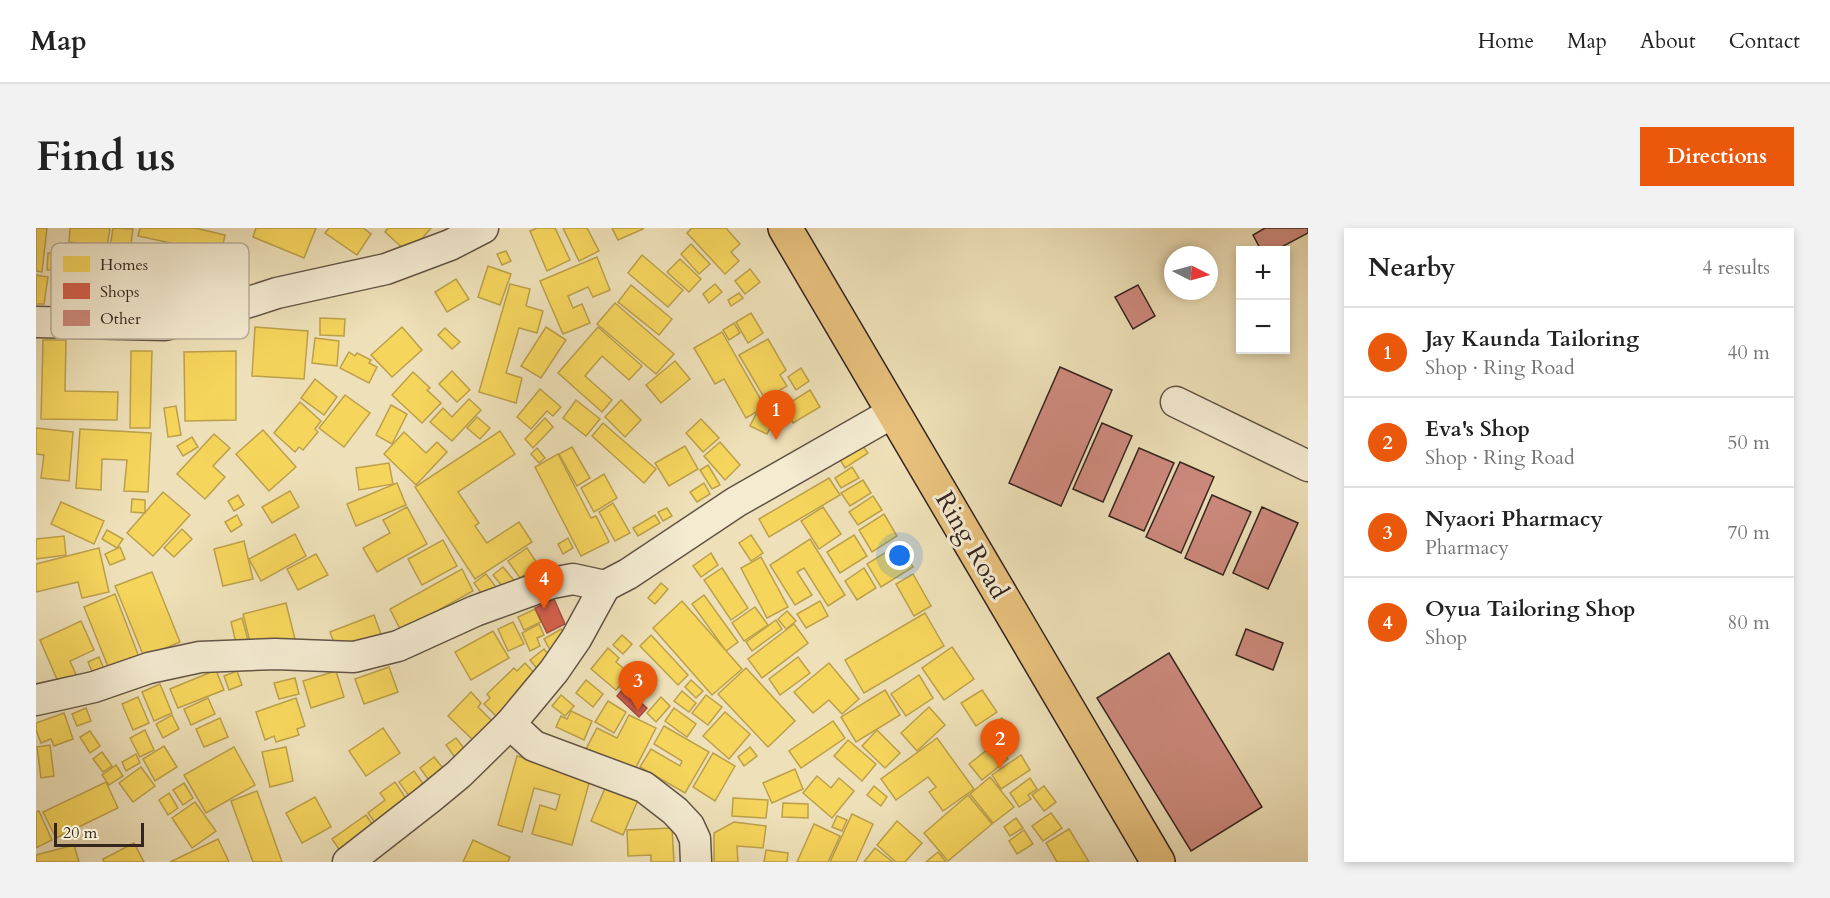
<!DOCTYPE html>
<meta charset="utf-8">
<style>
:root{--surface:#fff;--page:#f2f2f2;--text:#222;--muted:#767676;--line:#e0e0e0;--accent:#ea580c}
body{margin:0;font-family:Cardo,serif;background:var(--page);color:var(--text)}
.controls{position:absolute;right:18px;top:18px;display:grid;overflow:hidden;border-radius:0px;box-shadow:0 3px 9px #0003}
.controls button{width:54px;height:54px;display:grid;place-items:center;padding:0;border:0;border-bottom:2px solid var(--line);background:var(--surface);color:var(--text);font:30px sans-serif}
.compass{position:absolute;left:1128px;top:18px;width:54px;height:54px;border-radius:50%;background:var(--surface);box-shadow:0 3px 9px #0003;rotate:96deg}
.scale{position:absolute;left:18px;bottom:15px;width:90px;box-sizing:border-box;padding-left:6px;border:3px solid #34251f;border-top:0;font-size:16px;line-height:21px;white-space:nowrap;color:#34251f;-webkit-text-stroke:4px #f4ebd1;paint-order:stroke}
.you{position:absolute;left:864px;top:328px;width:21px;height:21px;margin:-15px;border:4px solid #fff;border-radius:50%;background:#1a73e8;box-shadow:0 0 0 9px #1a73e833}
.badge{display:grid;place-items:center;width:39px;height:39px;border-radius:50%;background:var(--accent);color:#fff;font-size:20px;font-weight:700}
.pin{position:absolute;translate:-50% -50px;filter:drop-shadow(0 2px 3px #0008)}
.pin::after{content:'';position:absolute;top:32px;width:21px;height:18px;background:inherit;clip-path:polygon(0 0,100% 0,50% 100%)}
.list{margin:0;padding:0;list-style:none}
h2{display:flex;justify-content:space-between;align-items:center;height:78px;margin:0;padding:0 24px;font-size:26px}
h2 small{font-size:20px;font-weight:400;color:var(--muted)}
.list li{display:grid;grid-template-columns:39px 1fr auto;gap:18px;align-items:center;box-sizing:border-box;height:90px;padding:0 24px;border-top:2px solid var(--line)}
.list b{display:block;font-size:22px;white-space:nowrap}
.list p{margin:0;font-size:20px;white-space:nowrap;color:var(--muted)}
.list em{font-size:20px;font-style:normal;color:var(--muted)}
.map{position:relative;flex:none;width:1272px;height:634px;overflow:hidden;border-radius:0px}
header{display:flex;align-items:center;gap:36px;box-sizing:border-box;height:84px;padding:0 30px;background:var(--surface);border-bottom:2px solid var(--line)}
header strong{font-size:28px}
nav{display:flex;gap:33px;margin-inline-start:auto;font-size:21px}
.intro{display:flex;align-items:center;justify-content:space-between;box-sizing:border-box;height:144px;padding:0 36px}
h1{margin:0;font-size:42px}
.button{padding:15px 27px;border-radius:0px;background:var(--accent);color:#fff;font-size:21px;font-weight:700}
main{display:flex;gap:36px;padding:0 36px}
aside{flex:1;background:var(--surface);border-radius:0px;box-shadow:0 3px 9px #0003}
.map>svg:first-child{display:block}
</style>
<header>
<strong>Map</strong>
<nav><a>Home</a><a>Map</a><a>About</a><a>Contact</a></nav>
</header>
<div class="intro"><h1>Find us</h1><a class="button">Directions</a></div>
<main>
<div class="map">
<svg width="1272" height="634" viewBox="0 0 1272 634">
<rect width="100%" height="100%" fill="#eee0b8"/>
<filter id="stains"><feTurbulence type="fractalNoise" baseFrequency=".00333" numOctaves="4"/><feColorMatrix values="0 0 0 0 .2 0 0 0 0 .09 0 0 0 0 .02 0 0 0 .5 -.17"/></filter>
<radialGradient id="worn" r=".72"><stop offset=".6" stop-color="#630" stop-opacity="0"/><stop offset="1" stop-color="#630" stop-opacity=".3"/></radialGradient>
<g fill="#f6d55c" stroke="#bca04a" stroke-width="1.5">
<polygon points="0,0 11,0 6,44 0,43"/>
<polygon points="34,0 74,0 71,18 33,14"/>
<polygon points="77,0 97,1 93,30 73,27"/>
<polygon points="104,0 159,0 189,7 178,60 95,41 98,25 153,38 158,20 102,8"/>
<polygon points="220,0 280,0 268,30 217,9"/>
<polygon points="293,0 327,0 335,6 321,27 289,5"/>
<polygon points="352,0 395,0 373,26 349,4"/>
<polygon points="501,0 519,0 534,32 511,43 494,3"/>
<polygon points="527,0 551,0 563,23 543,33"/>
<polygon points="576,0 607,0 607,1 582,12"/>
<polygon points="656,0 690,0 704,16 695,24 703,33 689,46 651,5"/>
<polygon points="655,16 674,36 663,46 645,26"/>
<polygon points="470,23 475,33 466,37 461,26"/>
<polygon points="12,25 22,26 22,42 11,42"/>
<polygon points="606,27 647,62 632,79 592,45"/>
<polygon points="561,29 574,62 557,69 552,59 532,68 537,80 546,76 554,95 527,106 504,53"/>
<polygon points="644,31 665,51 653,64 631,44"/>
<polygon points="452,38 475,46 464,77 442,69"/>
<polygon points="714,41 724,54 709,66 699,53"/>
<polygon points="0,47 12,49 8,76 0,76"/>
<polygon points="420,51 433,71 411,84 399,64"/>
<polygon points="474,56 494,61 490,78 507,83 501,105 483,100 470,145 486,150 480,175 443,164"/>
<polygon points="679,56 686,64 673,75 667,66"/>
<polygon points="595,57 636,91 623,107 582,74"/>
<polygon points="703,65 707,70 695,78 692,72"/>
<polygon points="579,75 638,126 620,146 561,96"/>
<polygon points="715,85 727,105 712,115 700,94"/>
<polygon points="284,90 309,91 308,108 284,107"/>
<polygon points="698,95 704,105 693,112 687,102"/>
<polygon points="219,99 272,103 268,151 216,148"/>
<polygon points="366,99 386,122 356,149 335,127"/>
<polygon points="510,99 530,112 505,150 485,138"/>
<polygon points="562,99 606,138 593,152 566,128 549,148 576,172 566,184 522,145"/>
<polygon points="409,100 424,114 416,121 402,107"/>
<polygon points="686,104 729,179 710,190 688,151 679,156 658,120"/>
<polygon points="279,110 303,113 301,138 276,135"/>
<polygon points="732,111 750,142 744,147 751,158 729,171 703,127"/>
<polygon points="7,112 30,112 29,163 82,164 81,192 5,191"/>
<polygon points="95,123 116,123 114,200 94,200"/>
<polygon points="200,123 200,192 149,193 148,124"/>
<polygon points="313,124 319,128 321,125 335,132 333,135 341,139 333,155 304,140"/>
<polygon points="639,133 654,151 625,175 610,157"/>
<polygon points="765,140 773,153 760,162 752,149"/>
<polygon points="416,143 434,162 421,174 403,156"/>
<polygon points="377,144 394,160 391,162 405,175 386,195 356,167"/>
<polygon points="279,151 301,169 288,187 265,170"/>
<polygon points="504,161 525,179 517,188 511,183 495,201 481,189"/>
<polygon points="774,162 784,179 757,195 747,179"/>
<polygon points="309,167 334,185 308,219 283,200"/>
<polygon points="433,171 445,182 416,213 394,194 407,180 416,189"/>
<polygon points="540,172 564,191 550,208 527,190"/>
<polygon points="585,172 605,192 589,209 569,189"/>
<polygon points="264,174 285,193 279,201 282,204 267,222 263,219 259,224 238,205"/>
<polygon points="355,177 371,186 356,216 340,207"/>
<polygon points="140,178 145,207 132,209 128,180"/>
<polygon points="720,186 737,195 731,206 714,198"/>
<polygon points="441,189 454,200 444,211 431,200"/>
<polygon points="509,190 517,199 497,220 489,211"/>
<polygon points="665,191 683,210 667,224 650,205"/>
<polygon points="567,195 620,241 608,255 556,208"/>
<polygon points="0,200 37,204 33,253 5,250 8,227 0,226"/>
<polygon points="44,201 115,205 112,264 88,263 91,232 66,231 65,262 40,260"/>
<polygon points="227,202 260,239 233,263 200,226"/>
<polygon points="464,203 479,226 422,264 443,295 439,298 451,315 483,294 496,314 439,351 379,259"/>
<polygon points="368,204 390,225 401,214 411,224 380,257 348,226"/>
<polygon points="178,206 194,220 177,238 189,249 169,271 141,246"/>
<polygon points="156,209 162,219 147,228 141,218"/>
<polygon points="684,214 704,237 689,252 668,228"/>
<polygon points="824,214 832,225 809,240 802,228"/>
<polygon points="649,218 662,241 633,258 619,235"/>
<polygon points="536,219 554,250 541,258 523,226"/>
<polygon points="501,220 509,230 503,235 495,226"/>
<polygon points="522,226 555,290 560,288 573,314 545,328 499,239"/>
<polygon points="353,235 357,256 323,262 320,240"/>
<polygon points="672,237 684,257 676,261 664,242"/>
<polygon points="816,239 823,250 805,260 799,250"/>
<polygon points="568,246 581,270 558,284 545,260"/>
<polygon points="793,250 804,267 733,309 723,291"/>
<polygon points="827,252 835,265 814,278 805,265"/>
<polygon points="361,255 370,277 320,298 311,276"/>
<polygon points="668,255 674,266 661,274 654,264"/>
<polygon points="254,263 263,279 236,295 226,279"/>
<polygon points="127,264 154,287 117,328 91,305"/>
<polygon points="202,267 208,277 198,283 192,273"/>
<polygon points="837,268 846,282 822,297 813,284"/>
<polygon points="96,271 109,272 109,285 95,284"/>
<polygon points="25,274 68,293 58,316 15,296"/>
<polygon points="577,275 594,305 579,313 563,284"/>
<polygon points="371,279 391,316 341,344 327,320 354,305 347,292"/>
<polygon points="787,279 805,306 783,321 765,293"/>
<polygon points="631,280 636,288 627,293 622,284"/>
<polygon points="848,286 861,308 836,324 823,302"/>
<polygon points="201,287 206,297 195,304 189,294"/>
<polygon points="619,287 624,295 602,308 597,300"/>
<polygon points="146,301 156,311 138,329 128,320"/>
<polygon points="71,302 87,311 81,320 66,311"/>
<polygon points="259,306 270,328 225,353 213,331"/>
<polygon points="715,307 727,325 715,333 703,315"/>
<polygon points="818,307 831,328 804,345 791,324"/>
<polygon points="28,308 30,327 0,331 0,311"/>
<polygon points="532,310 537,320 527,326 522,316"/>
<polygon points="774,311 809,367 792,378 768,340 761,344 776,367 759,377 734,337"/>
<polygon points="407,312 421,338 386,357 372,331"/>
<polygon points="208,313 217,351 187,358 178,321"/>
<polygon points="863,316 877,339 845,359 831,336"/>
<polygon points="84,319 89,331 74,337 69,326"/>
<polygon points="63,320 73,364 46,370 42,354 0,364 0,336"/>
<polygon points="491,320 503,338 484,350 472,333"/>
<polygon points="675,325 682,337 665,349 657,338"/>
<polygon points="280,326 292,347 262,362 251,341"/>
<polygon points="725,329 752,379 731,390 705,340"/>
<polygon points="467,339 481,356 471,364 457,347"/>
<polygon points="686,340 712,380 695,392 668,352"/>
<polygon points="828,340 840,360 821,372 809,353"/>
<polygon points="426,341 437,363 365,403 354,381"/>
<polygon points="116,344 144,414 108,429 79,358"/>
<polygon points="450,346 463,363 450,372 438,355"/>
<polygon points="877,346 895,378 878,388 860,356"/>
<polygon points="625,355 632,361 619,376 612,370"/>
<polygon points="79,366 103,429 73,441 48,379"/>
<polygon points="668,367 702,414 690,423 656,376"/>
<polygon points="646,373 706,441 676,467 617,400"/>
<polygon points="784,373 792,388 770,400 761,386"/>
<polygon points="250,375 259,411 216,422 207,386"/>
<polygon points="719,379 732,397 708,413 696,395"/>
<polygon points="499,381 505,394 488,402 482,389"/>
<polygon points="751,383 760,393 750,401 742,391"/>
<polygon points="889,385 908,418 828,465 809,432"/>
<polygon points="338,387 346,409 302,425 294,404"/>
<polygon points="206,390 212,412 200,415 195,394"/>
<polygon points="740,392 746,401 716,423 710,414"/>
<polygon points="45,393 58,422 34,433 41,449 23,456 4,412"/>
<polygon points="477,394 488,416 472,423 462,401"/>
<polygon points="503,396 508,407 501,410 504,418 494,423 486,405"/>
<polygon points="758,396 772,415 726,450 712,431"/>
<polygon points="525,401 529,409 517,427 508,411"/>
<polygon points="457,403 473,430 435,452 419,424"/>
<polygon points="586,407 596,416 587,426 577,417"/>
<polygon points="615,407 652,447 642,457 604,418"/>
<polygon points="916,419 938,451 908,472 886,440"/>
<polygon points="572,420 583,430 580,434 594,446 580,462 555,441"/>
<polygon points="508,421 518,433 504,444 494,432"/>
<polygon points="63,429 68,441 57,446 52,434"/>
<polygon points="762,429 774,445 744,467 733,451"/>
<polygon points="489,435 503,450 462,490 448,476 454,470 451,466 478,440 481,443"/>
<polygon points="793,435 823,471 806,486 793,472 777,485 758,464"/>
<polygon points="353,439 362,464 328,476 319,451"/>
<polygon points="710,440 759,493 732,519 682,466"/>
<polygon points="180,442 188,462 142,480 134,461"/>
<polygon points="201,443 206,457 193,462 188,448"/>
<polygon points="300,443 308,469 275,480 267,453"/>
<polygon points="883,447 897,470 870,488 855,466"/>
<polygon points="259,450 263,466 243,471 238,455"/>
<polygon points="550,452 567,466 557,479 540,465"/>
<polygon points="655,452 667,463 660,470 649,459"/>
<polygon points="124,456 136,485 118,493 106,464"/>
<polygon points="849,462 864,487 820,514 805,489"/>
<polygon points="946,462 961,484 940,498 925,475"/>
<polygon points="646,463 660,475 653,484 638,473"/>
<polygon points="435,464 445,475 442,479 456,493 437,512 412,488"/>
<polygon points="525,467 538,478 529,488 516,478"/>
<polygon points="670,467 686,479 672,497 656,485"/>
<polygon points="102,469 113,495 97,502 86,476"/>
<polygon points="625,469 634,478 620,494 611,485"/>
<polygon points="172,470 179,486 155,497 148,481"/>
<polygon points="260,470 269,498 261,501 263,507 240,514 238,508 229,512 220,484"/>
<polygon points="572,473 590,484 578,505 559,494"/>
<polygon points="893,479 909,497 881,523 865,505"/>
<polygon points="50,480 55,493 41,498 36,486"/>
<polygon points="638,480 660,496 651,509 629,493"/>
<polygon points="535,483 556,493 548,512 520,499 525,488 531,491"/>
<polygon points="689,484 714,506 693,531 667,508"/>
<polygon points="28,485 37,511 18,518 15,511 5,515 0,502 0,495"/>
<polygon points="136,487 143,501 127,510 120,496"/>
<polygon points="593,487 620,500 597,545 550,521 561,500 581,510"/>
<polygon points="184,490 192,509 168,519 160,501"/>
<polygon points="966,490 981,511 967,520 953,499"/>
<polygon points="797,493 809,510 765,540 753,523"/>
<polygon points="628,498 673,524 649,565 604,539 615,521 644,538 646,533 618,516"/>
<polygon points="347,500 364,525 330,548 313,523"/>
<polygon points="109,502 118,522 104,529 94,510"/>
<polygon points="841,502 864,525 849,540 826,518"/>
<polygon points="54,503 64,518 54,525 44,509"/>
<polygon points="420,510 430,523 420,531 410,517"/>
<polygon points="901,510 938,561 907,583 893,564 900,559 892,549 860,572 845,551"/>
<polygon points="812,512 840,536 826,553 798,528"/>
<polygon points="14,517 18,548 5,550 1,519"/>
<polygon points="128,518 141,539 119,553 107,531"/>
<polygon points="198,519 219,557 170,585 148,547"/>
<polygon points="250,519 257,553 234,559 226,524"/>
<polygon points="714,519 721,528 708,538 702,529"/>
<polygon points="952,521 957,528 965,522 972,531 946,552 933,536"/>
<polygon points="66,524 76,538 67,544 57,531"/>
<polygon points="677,525 699,538 679,573 657,559"/>
<polygon points="100,526 104,535 90,543 86,534"/>
<polygon points="985,527 994,542 965,561 956,547"/>
<polygon points="481,528 555,548 536,617 496,606 504,577 520,582 524,567 498,560 486,604 462,597"/>
<polygon points="398,529 407,540 392,551 384,540"/>
<polygon points="80,537 87,548 73,557 66,547"/>
<polygon points="105,539 119,558 97,574 83,555"/>
<polygon points="759,541 767,561 736,575 727,555"/>
<polygon points="378,543 388,557 373,568 363,554"/>
<polygon points="781,548 795,560 803,550 818,563 796,590 767,565"/>
<polygon points="954,549 978,579 957,595 934,566"/>
<polygon points="994,550 1001,561 992,567 995,571 983,579 974,565"/>
<polygon points="573,551 605,565 587,607 555,593"/>
<polygon points="70,554 82,580 20,610 7,584"/>
<polygon points="359,554 377,581 345,603 332,585 349,572 344,565"/>
<polygon points="148,555 157,570 147,577 137,562"/>
<polygon points="838,558 851,569 845,578 831,567"/>
<polygon points="1008,558 1020,574 1008,583 996,567"/>
<polygon points="221,563 246,634 217,634 195,573"/>
<polygon points="133,565 142,580 132,587 123,572"/>
<polygon points="932,567 956,596 912,633 888,605"/>
<polygon points="279,569 295,599 266,615 250,585"/>
<polygon points="697,570 732,572 730,590 696,588"/>
<polygon points="159,574 180,603 156,620 136,590"/>
<polygon points="747,575 772,576 772,590 746,589"/>
<polygon points="3,583 16,612 0,620 0,584"/>
<polygon points="1015,585 1026,600 1007,613 996,598"/>
<polygon points="816,586 837,596 820,634 794,634"/>
<polygon points="330,587 343,606 309,630 296,611"/>
<polygon points="801,588 811,592 806,603 796,599"/>
<polygon points="980,590 987,600 974,608 968,599"/>
<polygon points="861,593 886,615 869,634 860,634 841,617"/>
<polygon points="698,594 730,598 727,620 701,618 702,634 678,634 678,605"/>
<polygon points="778,596 804,608 792,634 761,634"/>
<polygon points="636,600 638,634 615,634 615,627 592,628 591,602"/>
<polygon points="1033,601 1053,634 1021,634 1010,615"/>
<polygon points="988,602 997,616 981,626 973,613"/>
<polygon points="182,611 193,634 134,634"/>
<polygon points="437,612 474,629 472,634 427,634"/>
<polygon points="98,615 108,634 68,634 67,631"/>
<polygon points="38,617 43,634 0,634 0,627"/>
<polygon points="839,620 857,634 828,634"/>
<polygon points="730,622 752,625 751,634 728,634"/>
<polygon points="902,624 910,634 890,634"/>
</g>
<g fill="#d6604d" stroke="#a54e3f" stroke-width="1.5">
<polygon points="518,371 529,396 511,405 499,380"/>
<polygon points="588,460 611,480 603,489 581,468"/>
</g>
<g fill="#ce8a7e" stroke="#34251f" stroke-width="1.5">
<polygon points="1229,0 1272,0 1272,5 1240,22 1225,22 1217,7"/>
<polygon points="1102,57 1119,88 1097,101 1079,69"/>
<polygon points="1024,139 1076,162 1025,278 973,255"/>
<polygon points="1066,195 1096,208 1067,274 1037,261"/>
<polygon points="1103,220 1138,235 1108,303 1073,288"/>
<polygon points="1144,234 1178,249 1145,325 1110,309"/>
<polygon points="1176,267 1215,284 1187,347 1149,330"/>
<polygon points="1226,279 1262,295 1232,361 1197,345"/>
<polygon points="1210,401 1247,415 1237,442 1200,427"/>
<polygon points="1133,425 1226,579 1155,623 1061,470"/>
</g>
<g fill="none" stroke-linecap="round" stroke-linejoin="round">
<defs>
<g id="minor">
<polyline points="0,94 129,97 179,85 241,65 350,41 414,17 447,0"/>
<polyline points="1140,174 1272,238"/>
<polyline points="0,472 58,459 113,440 164,429 239,426 318,429 362,418 439,383 516,355 537,351 569,358 592,346 700,274 858,184"/>
<polyline points="474,496 498,518 608,559 639,583 653,598 659,611 660,634"/>
<polyline points="312,634 394,570 423,546 474,496 518,443 540,411 569,358"/>
</g>
<polyline id="major" points="749,0 1122,634"/>
</defs>
<use href="#minor" stroke="#625445" stroke-width="33"/>
<use href="#major" stroke="#34251f" stroke-width="36"/>
<use href="#minor" stroke="#f4ebd1" stroke-width="30"/>
<use href="#major" stroke="#e7c07c" stroke-width="33"/>
</g>
<g text-anchor="middle" dominant-baseline="central" stroke-width="6" stroke-linejoin="round" paint-order="stroke">
<g font-size="26" fill="#34251f" stroke="#f4ebd1">
<text transform="translate(936 317) rotate(60)">Ring Road</text>
</g>
</g>
<rect x="15" y="15" width="198" height="96" rx="9" fill="#f4ebd1" stroke="#bab09c" stroke-width="1.5"/>
<rect x="27" y="28" width="27" height="16" fill="#f6d55c"/>
<rect x="27" y="55" width="27" height="16" fill="#d6604d"/>
<rect x="27" y="82" width="27" height="16" fill="#ce8a7e"/>
<g font-size="16" fill="#34251f">
<text x="64" y="42">Homes</text>
<text x="64" y="69">Shops</text>
<text x="64" y="96">Other</text>
</g>
<rect width="100%" height="100%" filter="url(#stains)"/>
<rect width="100%" height="100%" fill="url(#worn)"/>
</svg>
<div class="controls">
<button>+</button>
<button>−</button>
</div>
<svg class="compass" viewBox="-18 -18 36 36"><path d="M0-13l5 13h-10z" fill="#e53935"/><path d="M0 13l5-13h-10z" fill="#767676"/></svg>
<div class="scale">20 m</div>
<div class="you"></div>
<div class="pin badge" style="left:740px;top:212px">1</div>
<div class="pin badge" style="left:964px;top:541px">2</div>
<div class="pin badge" style="left:602px;top:483px">3</div>
<div class="pin badge" style="left:508px;top:381px">4</div>
</div>
<aside>
<h2>Nearby<small>4 results</small></h2>
<ul class="list">
<li><span class="badge">1</span><div><b>Jay Kaunda Tailoring</b><p>Shop · Ring Road</p></div><em>40 m</em></li>
<li><span class="badge">2</span><div><b>Eva's Shop</b><p>Shop · Ring Road</p></div><em>50 m</em></li>
<li><span class="badge">3</span><div><b>Nyaori Pharmacy</b><p>Pharmacy</p></div><em>70 m</em></li>
<li><span class="badge">4</span><div><b>Oyua Tailoring Shop</b><p>Shop</p></div><em>80 m</em></li>
</ul>
</aside>
</main>
